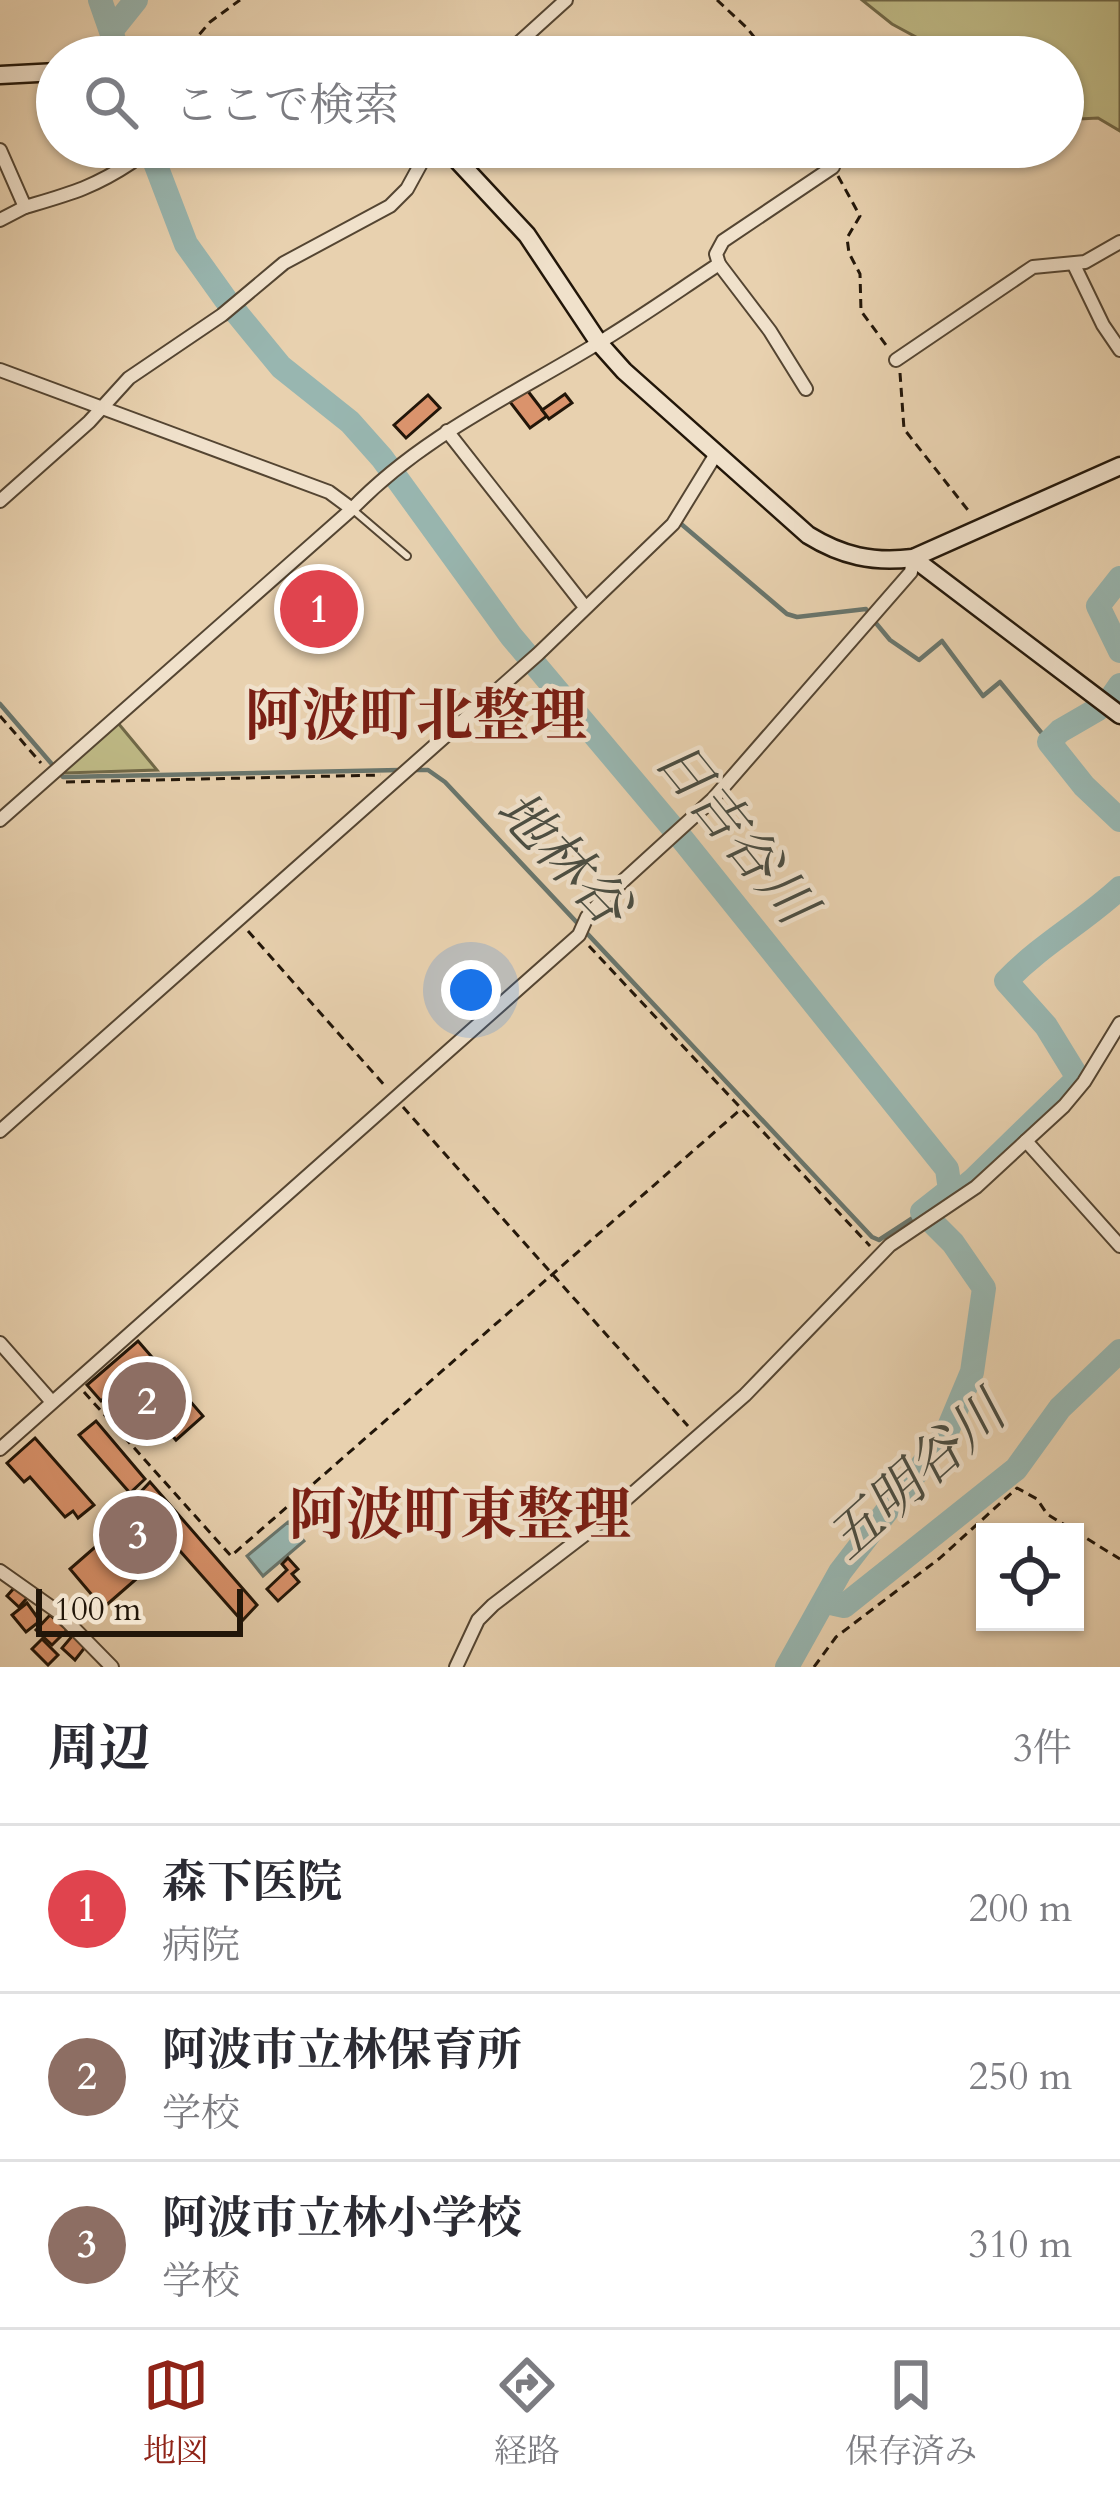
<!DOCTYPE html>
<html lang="ja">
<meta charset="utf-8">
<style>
:root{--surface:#fff;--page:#f7f7f7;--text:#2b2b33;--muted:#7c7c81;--line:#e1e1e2;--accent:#8f2418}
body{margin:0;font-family:Cardo,"Noto Serif JP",serif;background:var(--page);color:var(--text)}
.controls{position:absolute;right:36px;bottom:36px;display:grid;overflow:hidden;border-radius:0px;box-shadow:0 3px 9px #0004}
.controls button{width:108px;height:108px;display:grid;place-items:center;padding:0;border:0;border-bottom:3px solid var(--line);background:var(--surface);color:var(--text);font:60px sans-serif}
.scale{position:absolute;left:36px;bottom:30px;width:207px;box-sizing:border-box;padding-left:12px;border:6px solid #221609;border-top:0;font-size:33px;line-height:42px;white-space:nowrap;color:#221609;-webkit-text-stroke:9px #f0e1cb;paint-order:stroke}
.you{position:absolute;left:471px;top:990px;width:42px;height:42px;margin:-30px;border:9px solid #fff;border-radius:50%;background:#1a73e8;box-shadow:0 0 0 18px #1a73e833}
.badge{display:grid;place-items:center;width:78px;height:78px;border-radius:50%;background:var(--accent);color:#fff;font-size:39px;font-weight:700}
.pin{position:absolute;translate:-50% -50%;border:6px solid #fff;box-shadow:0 3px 12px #0006}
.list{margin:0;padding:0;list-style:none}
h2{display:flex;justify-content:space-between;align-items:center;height:156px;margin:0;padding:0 48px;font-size:51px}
h2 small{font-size:39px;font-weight:400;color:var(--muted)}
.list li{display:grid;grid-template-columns:78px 1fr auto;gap:36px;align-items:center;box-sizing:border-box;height:168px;padding:0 48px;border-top:3px solid var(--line)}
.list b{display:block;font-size:45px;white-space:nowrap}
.list p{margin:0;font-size:39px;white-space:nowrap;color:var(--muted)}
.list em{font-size:39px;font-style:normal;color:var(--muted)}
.icon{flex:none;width:66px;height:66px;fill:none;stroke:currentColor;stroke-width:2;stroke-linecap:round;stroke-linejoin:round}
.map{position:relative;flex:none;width:1120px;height:1667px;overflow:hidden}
.search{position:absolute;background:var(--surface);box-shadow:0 3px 9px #0004;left:36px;right:36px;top:36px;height:132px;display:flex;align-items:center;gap:30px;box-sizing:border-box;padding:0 42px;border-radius:66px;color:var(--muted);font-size:45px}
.sheet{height:660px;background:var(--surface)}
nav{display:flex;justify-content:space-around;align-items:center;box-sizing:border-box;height:168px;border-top:3px solid var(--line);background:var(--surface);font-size:33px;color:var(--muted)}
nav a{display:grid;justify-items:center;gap:6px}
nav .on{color:var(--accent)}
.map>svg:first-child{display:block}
</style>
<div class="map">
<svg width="1120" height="1667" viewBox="0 0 1120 1667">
<rect width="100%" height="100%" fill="#e8d1af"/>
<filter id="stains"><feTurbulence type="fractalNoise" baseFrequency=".00167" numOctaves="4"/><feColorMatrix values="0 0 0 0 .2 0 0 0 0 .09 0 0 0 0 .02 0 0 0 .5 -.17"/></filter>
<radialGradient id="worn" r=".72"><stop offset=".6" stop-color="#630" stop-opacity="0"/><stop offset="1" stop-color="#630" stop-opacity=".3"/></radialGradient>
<g fill="#beb985" stroke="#706847" stroke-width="3">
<polygon points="862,0 1120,0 1120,131 1098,118 1079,119 1063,112 1063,57 953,57 892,24"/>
<polygon points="938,147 1002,147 971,163 949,163"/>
<polygon points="118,723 157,770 65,773 66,768"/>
</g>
<polygon fill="#98b6b0" stroke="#69766d" stroke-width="3" points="288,1522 304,1541 263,1576 247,1556"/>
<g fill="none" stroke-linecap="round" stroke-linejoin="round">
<g stroke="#69766d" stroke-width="4.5">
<polyline points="680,523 787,614 797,617 866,609 869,613"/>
<polyline points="875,622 890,640 919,660 942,641 983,696 1000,682 1049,742"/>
<polyline points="0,704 63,777 400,770"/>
<polyline points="411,770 428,770 445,782 872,1237 879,1240 922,1212"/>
</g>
<g stroke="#98b6b0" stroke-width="24">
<polyline points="100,0 120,57"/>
<polyline points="112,30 136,0"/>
<polyline points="149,147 186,244 226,300 281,367 350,422 382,458 511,636 683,840 947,1169 950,1190 922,1212 953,1243 984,1288 972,1372 946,1434 840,1572 787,1667"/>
<polyline points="1120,578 1098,606 1120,651"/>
<polyline points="1111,698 1120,685"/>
<polyline points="1098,709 1060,731 1049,742 1084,786 1120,820"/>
<path d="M950,1190L962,1189L973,1180L1078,1078L1046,1026L1006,981C1043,943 1082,923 1120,888"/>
<polyline points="826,1602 844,1606 1016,1469 1060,1408 1120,1351"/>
</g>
</g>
<g fill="#da936c" stroke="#221609" stroke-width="3">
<polygon points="527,390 547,416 530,428 510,402"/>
<polygon points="565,394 572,403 549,419 542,410"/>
<polygon points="428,395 440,408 406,438 394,425"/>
<polygon points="305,573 352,628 332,645 285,590"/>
<polygon points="138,1341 203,1416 176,1440 164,1426 170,1420 131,1375 101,1401 87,1385"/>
<polygon points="96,1421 145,1479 130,1493 79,1435"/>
<polygon points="35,1438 94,1505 78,1518 73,1511 65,1517 30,1477 24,1482 7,1463"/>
<polygon points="150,1482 257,1605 242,1621 134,1499"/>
<polygon points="125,1521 158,1560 103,1608 70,1569"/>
<polygon points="288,1558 298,1569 292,1574 299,1582 278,1601 267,1589 287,1570 282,1564"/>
<polygon points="15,1587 27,1598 19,1607 7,1596"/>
<polygon points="27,1603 40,1621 26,1632 12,1615"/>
<polygon points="50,1615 67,1630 52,1645 36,1630"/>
<polygon points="73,1635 86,1646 75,1660 62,1648"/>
<polygon points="42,1639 58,1655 48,1665 32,1649"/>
</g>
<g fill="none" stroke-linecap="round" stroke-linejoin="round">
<defs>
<polyline id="lane" points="352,509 407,556"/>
<g id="street">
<polyline points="503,57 566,0"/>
<path d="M0,150L25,207C69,194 93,188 132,162"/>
<polyline points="0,220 25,207"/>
<polyline points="719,264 770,331 806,389"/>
<polyline points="1074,265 1103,325 1120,350"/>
<polyline points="896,360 1033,267 1085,262 1120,242"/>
<polyline points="0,370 329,492 352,509"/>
<polyline points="447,431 585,607"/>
<polyline points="0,501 89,422 129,378 222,315 284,263 390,206 407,189 430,147"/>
<path d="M0,820L352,509C421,437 511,396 595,345C637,320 678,291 719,264L716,254L723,241L833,167"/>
<polyline points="0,1131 538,654 673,524 716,454"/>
<polyline points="1026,1141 1120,1246"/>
<polyline points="0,1343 52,1402"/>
<polyline points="0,1449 579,935 587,917 601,901 713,799 911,572 913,558"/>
<polyline points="0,1571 58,1612 112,1667"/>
<polyline points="456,1667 478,1620 493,1605 591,1530 745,1395 890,1245 976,1187 1064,1106 1084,1082 1120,1023"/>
</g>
<g id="secondary">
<polyline points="0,75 57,72"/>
<path d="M445,147L527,235L599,343L624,371L808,535C842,556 873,563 913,558L1120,466"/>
<polyline points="913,558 1120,715"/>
</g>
</defs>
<use href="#lane" stroke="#544532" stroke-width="10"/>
<use href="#street" stroke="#544532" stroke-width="16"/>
<use href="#secondary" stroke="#221609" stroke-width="21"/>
<g stroke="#221609" stroke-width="3" stroke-dasharray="9 6" stroke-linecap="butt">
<polyline points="717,0 747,28 770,57"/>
<polyline points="180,57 210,22 240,0"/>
<polyline points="838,176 860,216 847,238 849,253 860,274 861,311 889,349"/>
<polyline points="900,373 904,429 971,514"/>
<polyline points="0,716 41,763"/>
<polyline points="66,782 381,775"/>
<polyline points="248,931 385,1086"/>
<polyline points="589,946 870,1246"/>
<polyline points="403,1107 688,1426"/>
<polyline points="84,1392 231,1556 741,1109"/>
<polyline points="814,1667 836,1637 940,1558 1017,1488 1037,1499 1047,1514 1120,1559"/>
</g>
<use href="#lane" stroke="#f0e1cb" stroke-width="6"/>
<use href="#street" stroke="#f0e1cb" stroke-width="12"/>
<use href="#secondary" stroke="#f0e1cb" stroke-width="16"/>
</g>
<g text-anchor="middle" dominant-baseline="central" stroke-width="9" stroke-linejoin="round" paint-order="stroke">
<g font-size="54" font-style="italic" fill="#4b4e43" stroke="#f0e1cb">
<text transform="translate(734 833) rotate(51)">日吉谷川</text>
<text transform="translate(562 859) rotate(46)">地林谷</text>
<text transform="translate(917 1477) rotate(-42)">五明谷川</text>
</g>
<g font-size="57" font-weight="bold" fill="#7a1f14" stroke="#f0e1cb">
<text x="416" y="717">阿波町北整理</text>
<text x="460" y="1516">阿波町東整理</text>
</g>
</g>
<rect width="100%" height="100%" filter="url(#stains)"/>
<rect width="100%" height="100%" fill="url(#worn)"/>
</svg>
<div class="controls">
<button><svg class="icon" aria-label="locate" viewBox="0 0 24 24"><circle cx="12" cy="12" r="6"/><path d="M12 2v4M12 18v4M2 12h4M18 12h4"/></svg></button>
</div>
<div class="scale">100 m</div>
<div class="you"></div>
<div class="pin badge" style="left:319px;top:609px;background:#e0444e">1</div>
<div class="pin badge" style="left:147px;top:1401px;background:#8d6e63">2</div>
<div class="pin badge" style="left:138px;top:1535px;background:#8d6e63">3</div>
<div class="search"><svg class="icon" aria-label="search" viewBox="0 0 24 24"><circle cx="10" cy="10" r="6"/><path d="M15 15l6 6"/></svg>ここで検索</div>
</div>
<section class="sheet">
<h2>周辺<small>3件</small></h2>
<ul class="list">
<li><span class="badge" style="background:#e0444e">1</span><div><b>森下医院</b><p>病院</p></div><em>200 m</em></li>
<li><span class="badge" style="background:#8d6e63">2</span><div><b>阿波市立林保育所</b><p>学校</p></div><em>250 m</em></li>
<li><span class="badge" style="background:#8d6e63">3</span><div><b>阿波市立林小学校</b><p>学校</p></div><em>310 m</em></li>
</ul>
</section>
<nav>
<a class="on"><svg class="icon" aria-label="map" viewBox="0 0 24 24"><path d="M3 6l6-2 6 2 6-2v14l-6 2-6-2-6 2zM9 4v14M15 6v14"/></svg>地図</a>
<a><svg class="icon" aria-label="directions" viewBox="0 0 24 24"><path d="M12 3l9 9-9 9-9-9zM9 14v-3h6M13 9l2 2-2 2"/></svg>経路</a>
<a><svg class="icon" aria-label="saved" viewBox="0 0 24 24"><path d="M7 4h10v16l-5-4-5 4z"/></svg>保存済み</a>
</nav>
